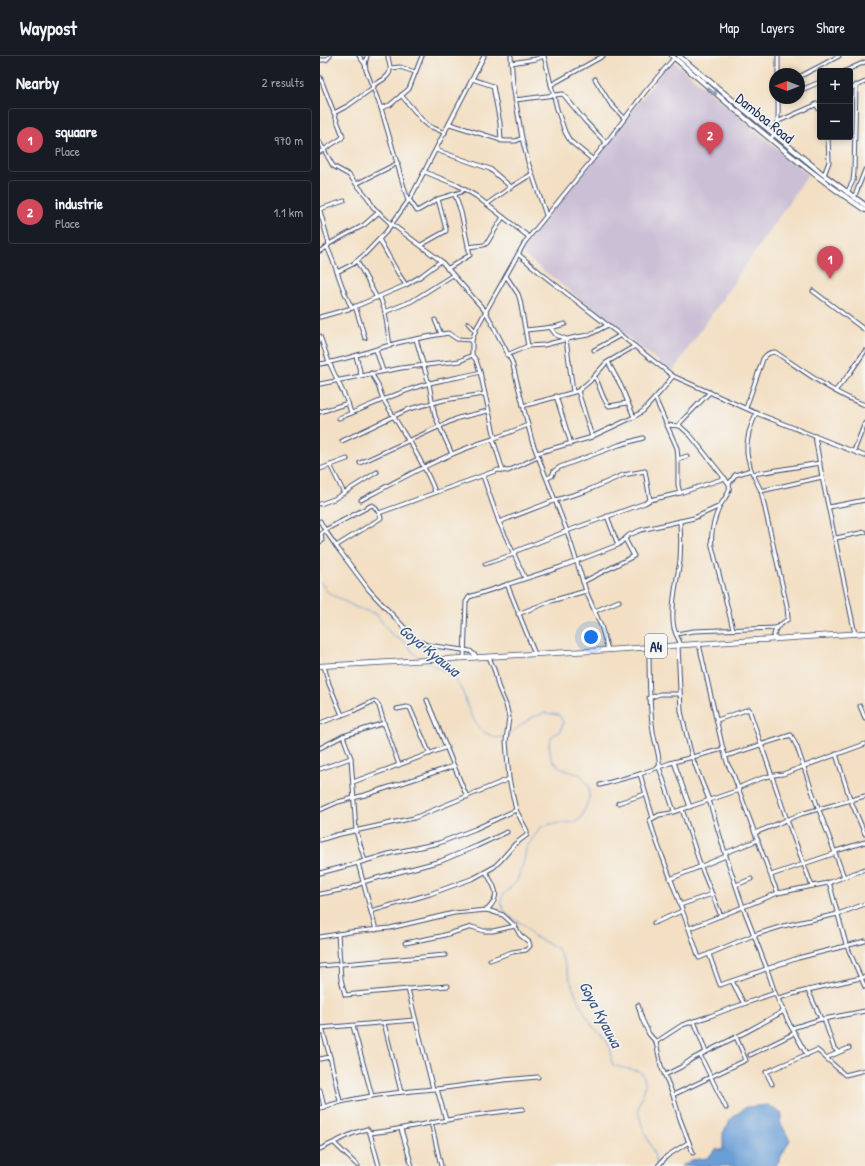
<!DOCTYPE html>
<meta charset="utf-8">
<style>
:root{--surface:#171b24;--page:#242831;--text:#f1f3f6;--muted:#9ea1a6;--line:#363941;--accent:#d1495b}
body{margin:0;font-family:"Patrick Hand",sans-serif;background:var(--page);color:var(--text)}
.controls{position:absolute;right:12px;top:12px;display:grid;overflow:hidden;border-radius:4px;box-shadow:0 2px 6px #0003}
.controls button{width:36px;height:36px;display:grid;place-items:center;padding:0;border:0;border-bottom:1px solid var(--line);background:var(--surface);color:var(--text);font:20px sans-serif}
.compass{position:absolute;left:449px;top:12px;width:36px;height:36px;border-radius:50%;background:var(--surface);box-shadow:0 2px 6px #0003;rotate:270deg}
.you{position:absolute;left:271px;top:581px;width:14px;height:14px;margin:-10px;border:3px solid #fff;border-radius:50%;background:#1a73e8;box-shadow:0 0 0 6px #1a73e833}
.badge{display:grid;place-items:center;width:26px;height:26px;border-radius:50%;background:var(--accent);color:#fff;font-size:13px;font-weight:700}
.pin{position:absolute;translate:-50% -33px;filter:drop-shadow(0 1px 2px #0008)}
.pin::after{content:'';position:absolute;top:21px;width:14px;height:12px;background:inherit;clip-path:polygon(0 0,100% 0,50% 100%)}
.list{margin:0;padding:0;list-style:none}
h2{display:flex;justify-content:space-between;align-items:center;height:52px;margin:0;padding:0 16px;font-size:17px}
h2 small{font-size:13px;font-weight:400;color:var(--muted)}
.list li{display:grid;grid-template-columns:26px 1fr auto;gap:12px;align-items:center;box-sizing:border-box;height:64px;margin:0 8px 8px;padding:0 8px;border:1px solid var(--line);border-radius:4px}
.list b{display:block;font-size:15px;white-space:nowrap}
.list p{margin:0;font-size:13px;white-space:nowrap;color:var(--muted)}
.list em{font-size:13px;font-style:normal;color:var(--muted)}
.map{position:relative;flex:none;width:545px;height:1110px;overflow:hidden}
header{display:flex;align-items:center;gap:24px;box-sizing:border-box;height:56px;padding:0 20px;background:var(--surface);border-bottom:1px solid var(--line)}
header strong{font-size:19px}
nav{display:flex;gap:22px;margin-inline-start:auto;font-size:14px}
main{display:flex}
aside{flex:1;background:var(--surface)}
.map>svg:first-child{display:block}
</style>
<header>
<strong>Waypost</strong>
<nav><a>Map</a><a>Layers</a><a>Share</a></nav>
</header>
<main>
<aside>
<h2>Nearby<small>2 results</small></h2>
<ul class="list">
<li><span class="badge">1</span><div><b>squaare</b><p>Place</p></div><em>970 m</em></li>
<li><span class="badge">2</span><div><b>industrie</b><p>Place</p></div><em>1.1 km</em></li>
</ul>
</aside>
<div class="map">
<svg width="545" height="1110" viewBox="0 0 545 1110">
<rect width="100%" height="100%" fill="#f6f6f2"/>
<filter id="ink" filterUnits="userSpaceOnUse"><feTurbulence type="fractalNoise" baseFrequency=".025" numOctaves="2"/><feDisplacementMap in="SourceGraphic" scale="8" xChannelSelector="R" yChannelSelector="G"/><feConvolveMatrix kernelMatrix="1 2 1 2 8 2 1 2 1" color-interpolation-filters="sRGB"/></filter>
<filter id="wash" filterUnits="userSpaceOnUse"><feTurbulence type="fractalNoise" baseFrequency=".012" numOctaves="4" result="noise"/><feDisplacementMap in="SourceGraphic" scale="16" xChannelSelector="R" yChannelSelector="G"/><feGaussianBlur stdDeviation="0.9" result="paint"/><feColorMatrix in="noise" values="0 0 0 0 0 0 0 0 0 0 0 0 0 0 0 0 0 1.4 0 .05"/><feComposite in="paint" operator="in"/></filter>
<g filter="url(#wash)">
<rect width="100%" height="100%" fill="#f3dfc3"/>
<polygon fill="#cbbfd5" points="352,4 488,119 352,316 200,196"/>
<polygon fill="#6b9ed6" stroke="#43669a" points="448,1049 462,1058 460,1066 470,1084 456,1110 361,1110 372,1104 387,1102 396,1093 403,1094 403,1077 411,1063 426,1051"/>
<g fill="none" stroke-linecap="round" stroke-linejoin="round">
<g stroke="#6b9ed6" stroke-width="1">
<polyline points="0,526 9,537 35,551 56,558 71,578 87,588 93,597 101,602"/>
<polyline points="107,606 124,615 134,623 142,634 150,657 160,674 176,682 185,680"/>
<path d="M188,679L211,662L225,657L239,659L243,666L241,675L232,680L229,688L231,703L242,713L261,719L269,731V744L261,762L256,766L231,768L221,771L206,792L204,805L197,825L182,840L181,848L187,859L206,870L213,880L237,892L244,905L248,918L259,947L272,969L287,986L291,993V1003L293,1009C302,1013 313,1012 322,1017C331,1034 316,1042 319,1059C322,1075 334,1092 337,1109"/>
</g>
</g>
</g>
<g filter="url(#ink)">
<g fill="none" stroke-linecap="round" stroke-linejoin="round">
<defs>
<g id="minor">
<polyline points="39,0 45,8"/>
<polyline points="47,0 45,8 46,14 61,52 88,145"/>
<polyline points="191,0 193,29 202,82 208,106 226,159"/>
<polyline points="224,0 237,53 245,76 250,85 272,103"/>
<polyline points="458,0 458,18"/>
<polyline points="0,4 6,4 10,0"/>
<polyline points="191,7 216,3 224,0"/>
<polyline points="71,12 80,11 95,16"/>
<polyline points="525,15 545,6"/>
<polyline points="0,21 23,80 22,82 0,96"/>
<polyline points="479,21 519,0"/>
<polyline points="152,23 173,30 180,67 181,85"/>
<polyline points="275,23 290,47 305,63"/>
<path d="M53,29C58,27 70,21 70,14C71,9 68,5 68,0"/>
<polyline points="231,29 283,0"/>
<polyline points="530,33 545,26"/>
<polyline points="479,35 500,26"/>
<polyline points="81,39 102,64 109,70 125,77"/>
<polyline points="195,44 243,38 265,65 286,87"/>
<polyline points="496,48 500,55"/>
<polyline points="61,52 70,49 89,33 102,0"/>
<polyline points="14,57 29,49 54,31"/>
<polyline points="459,65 500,47"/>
<polyline points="130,68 184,85 196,85 202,82"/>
<path d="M451,83C460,68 458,59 458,42"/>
<polyline points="0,87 13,110 29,119 48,142 53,151 69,166 121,205 166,256 192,306 212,385 247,475 266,535 281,570 288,594"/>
<polyline points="116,94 170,113 191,131"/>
<polyline points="105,116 137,129 156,140 209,181"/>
<polyline points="504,119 509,106 508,81"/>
<polyline points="36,128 78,107"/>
<polyline points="527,137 533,125 534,116 536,29"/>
<polyline points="534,142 545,114"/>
<polyline points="89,143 97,155 99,154 118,143 141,136 144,133"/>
<polyline points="167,148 191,131 212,118"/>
<polyline points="0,153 24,145"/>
<polyline points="0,155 9,188"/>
<polyline points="59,183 78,217 86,229"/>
<polyline points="101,189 126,175 126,173 118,143"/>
<path d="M7,191C17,211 21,233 32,252"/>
<polyline points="148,191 164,189 167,187 183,161"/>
<polyline points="0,195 7,191 9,188 44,169 59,156"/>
<polyline points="198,198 223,219 353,320 436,357 545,400"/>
<polyline points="37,205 57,242"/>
<polyline points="127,213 150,199 141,156 135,139"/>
<polyline points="17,216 33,208 44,199 66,176 91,141 164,0"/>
<polyline points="186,220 198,238 200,244 208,290"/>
<polyline points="493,235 545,274"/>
<polyline points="60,241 65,256 70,290"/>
<polyline points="35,250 45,282"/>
<polyline points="65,256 92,245 133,219"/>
<polyline points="0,261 32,252 86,229 101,220 121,205"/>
<polyline points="115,264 121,278"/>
<polyline points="148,267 155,275"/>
<polyline points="230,271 236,279 246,283 253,336"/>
<polyline points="206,274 234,271 245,268"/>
<polyline points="0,280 9,306 28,347 31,357"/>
<polyline points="96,283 109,328 115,360 132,398"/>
<polyline points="56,294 63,315"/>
<polyline points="274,294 301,279"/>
<polyline points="187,299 208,290 224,289 256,281 269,279 288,269"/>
<polyline points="36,300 41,319"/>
<polyline points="288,306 301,330 314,361"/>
<path d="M0,308C27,304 51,294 77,287C94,283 111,280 128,277L137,283L152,284"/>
<polyline points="51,317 57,327 63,343 88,384"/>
<path d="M274,320C281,330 281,342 289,350L307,347"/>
<polyline points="0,328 81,312 140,305 152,299"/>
<polyline points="258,335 272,381"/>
<polyline points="515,335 530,317 545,295"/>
<polyline points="236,340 251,388"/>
<polyline points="335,342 357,392 358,403"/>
<polyline points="203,350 258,335 270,325 286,307 315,290"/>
<path d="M426,352L443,303C446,298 449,296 455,296C484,315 512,337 545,349"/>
<polyline points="0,356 28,347"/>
<polyline points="436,357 429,376 427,388 427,398 431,414 441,435 467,550 468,563 456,572 453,583"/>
<path d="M19,362C51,350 81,334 114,326C129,322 145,321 160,316"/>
<polyline points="346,369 360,370 371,380 409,428"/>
<polyline points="359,370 360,367 390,336"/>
<polyline points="495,380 502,421 535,578"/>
<polyline points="175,382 208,369"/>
<path d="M89,384C98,401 109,418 115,436"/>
<polyline points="22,385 89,353 124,344 164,338"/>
<polyline points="534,395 545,367"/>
<polyline points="217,397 269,382 314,361 323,355 343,333 353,320"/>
<polyline points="40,407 125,368 138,362 168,355"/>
<polyline points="10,409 24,437"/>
<polyline points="0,413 27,403"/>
<polyline points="183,415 173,383 175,382 160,316 156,304 152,299 152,284 157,271 205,186 286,87 325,36 354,2"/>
<polyline points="433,418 500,407"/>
<polyline points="163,420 179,466 205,522"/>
<polyline points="227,422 232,420 234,415 240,411 299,389 323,382"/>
<polyline points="441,435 502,421"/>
<polyline points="360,437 358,429 358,403 367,400"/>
<path d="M41,444C82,422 129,396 173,383"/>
<polyline points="0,448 14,443 57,416"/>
<polyline points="509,451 545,444"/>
<polyline points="287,460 298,489"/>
<polyline points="0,465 5,474 52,449 54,450 59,457 178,414 188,415 218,401"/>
<polyline points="179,466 236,444 266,435 303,419 325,415 330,444"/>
<polyline points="516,482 545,476"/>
<polyline points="0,486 2,485 1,478 5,474 16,490 61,462 59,457"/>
<polyline points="16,490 49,534 95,583 107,589 150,595 157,601"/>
<polyline points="165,508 194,498 196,495 247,475 325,447 330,444 360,437 405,422"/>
<polyline points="263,526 314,500 305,483"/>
<polyline points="187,528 215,598"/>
<polyline points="275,555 299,545"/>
<polyline points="198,558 231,545 266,535"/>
<path d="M413,573L392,490C390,476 394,463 400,450C404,442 411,437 409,428L415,419L431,414"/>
<path d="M356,578C348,562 357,524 360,505C361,491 361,478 360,465"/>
<polyline points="379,588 403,693 408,709 413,718 453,826 458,837"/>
<polyline points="358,589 361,655 372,701 389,744 406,800 423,851 447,913 455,937 470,969 487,999"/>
<polyline points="361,589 356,578 374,575 456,572"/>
<path d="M329,591C329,619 329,647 333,675C334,685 341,702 339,711L354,755"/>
<polyline points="144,602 146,546 149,541 241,511 298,489 309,479 321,474 374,462 400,450"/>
<polyline points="4,610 9,628 22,659"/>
<polyline points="329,642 340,638 359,638"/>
<polyline points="107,644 134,710"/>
<polyline points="540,650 545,662"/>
<polyline points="77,653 87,651 90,652 110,698"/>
<polyline points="397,664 429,653 467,764 492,830"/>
<polyline points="0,667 33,655 54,645 56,646 59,650 64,667 79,709"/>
<polyline points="23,680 31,702 36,775 45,805"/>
<polyline points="0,692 23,680 64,667"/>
<polyline points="516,698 530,743 545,778"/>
<polyline points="406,700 471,679 477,691 492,735 524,821"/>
<polyline points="354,706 370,751"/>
<polyline points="0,713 31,702"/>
<polyline points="320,718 333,762"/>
<polyline points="33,726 127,691"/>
<polyline points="280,729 320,718 350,707 403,693"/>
<path d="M418,732C433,725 447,719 463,718L545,688"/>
<path d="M419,734L351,757L339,759L330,764C333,777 338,789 343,802C355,835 368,868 379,902L434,879L463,870L518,858L545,848"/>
<polyline points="298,747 325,738"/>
<polyline points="362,753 381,811 401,860"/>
<polyline points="0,754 18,746 45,739 134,710 147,741"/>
<polyline points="435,777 481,758 545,740"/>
<polyline points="0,784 16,779 94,762 189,723"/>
<polyline points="516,795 545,786"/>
<polyline points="405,797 438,784"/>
<polyline points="38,807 56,874"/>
<path d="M166,816C175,832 182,839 167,854"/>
<polyline points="0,817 38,807 72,797 119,787 155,773 196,754"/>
<polyline points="451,819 516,797"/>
<polyline points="350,823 406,800"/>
<polyline points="509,826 526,888 545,931"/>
<polyline points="416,829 431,823"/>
<polyline points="0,838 31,832 46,825 68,819 121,805 157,790 187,776"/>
<polyline points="360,849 392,838"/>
<polyline points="51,855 110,838 154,822 174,811 181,804 195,788 207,779 207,775 196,754 189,723 186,685 189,661 186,649 178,630 175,616 169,601"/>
<polyline points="334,867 362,855"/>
<polyline points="370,872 458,837 508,827 545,813"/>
<polyline points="18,878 21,923 25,939 88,933 113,1033 117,1033 126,1064"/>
<polyline points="0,881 30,876 70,872 134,857 167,854 183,859 195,870 200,879 209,886 210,890 206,894 192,896 170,904"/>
<polyline points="85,887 121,880 152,871 164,875 173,875 195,870"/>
<polyline points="389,898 400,929 478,902 545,885"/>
<polyline points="0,910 125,899"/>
<polyline points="412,925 424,948"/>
<polyline points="88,933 128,930"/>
<polyline points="488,934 501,963"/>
<polyline points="459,945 458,942 488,934 545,921"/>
<polyline points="318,949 322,963 329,978 336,986 341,1010 353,1039 360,1063 373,1097"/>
<polyline points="504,963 514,992 518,996"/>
<polyline points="374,965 386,996"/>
<polyline points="64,967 81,1036"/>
<polyline points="33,970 52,1040"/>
<polyline points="0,972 95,964"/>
<polyline points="2,972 10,1001 20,1045"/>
<polyline points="472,972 501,963 504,963 545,955"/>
<polyline points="336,986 362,969 390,960 406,954 455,937"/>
<polyline points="380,999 406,1052"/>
<polyline points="430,999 475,977"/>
<polyline points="506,1002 525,1019 545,1014"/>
<polyline points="0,1003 10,1001"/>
<polyline points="345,1019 361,1011 372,1003 426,976 464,955 463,953"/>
<polyline points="452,1028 446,1016 497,994 506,1002 529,992"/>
<polyline points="117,1033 184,1024 218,1021"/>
<polyline points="0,1034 4,1051"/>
<polyline points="353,1039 426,1004 416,981"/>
<path d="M0,1052C35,1040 75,1037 113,1033"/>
<polyline points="111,1066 121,1110"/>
<polyline points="81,1073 92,1110"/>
<polyline points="50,1077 59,1110"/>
<polyline points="14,1087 38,1110"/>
<polyline points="0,1093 34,1077 47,1073 50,1077 66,1075 155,1059 203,1053"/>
<polyline points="338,1110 347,1100 369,1086"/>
</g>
<g id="major">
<path d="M352,0C414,52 477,109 545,154"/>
<polyline points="359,0 504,119 545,149"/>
</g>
<polyline id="highway" points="0,610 288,594 545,577"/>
</defs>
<use href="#minor" stroke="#3b496d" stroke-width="5"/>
<use href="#major" stroke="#3b496d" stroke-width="6"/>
<use href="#highway" stroke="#3b496d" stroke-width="6"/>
<use href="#minor" stroke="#fff" stroke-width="3"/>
<use href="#major" stroke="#fff" stroke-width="4"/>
<use href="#highway" stroke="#fff" stroke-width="4.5"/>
</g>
<defs><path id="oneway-shaft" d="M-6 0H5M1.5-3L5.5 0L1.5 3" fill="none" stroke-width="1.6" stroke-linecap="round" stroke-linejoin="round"/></defs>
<use stroke="#8d97ae" href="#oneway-shaft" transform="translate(392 35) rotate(39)"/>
</g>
<g text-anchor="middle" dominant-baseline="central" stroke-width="3" stroke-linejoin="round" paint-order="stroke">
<rect fill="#f6f6f2" stroke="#5d6b8a" stroke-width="1" x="325" y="578" width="22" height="24" rx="3"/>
<g font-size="14" font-weight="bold" fill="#1b2f5e">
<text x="336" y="590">A4</text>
</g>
<g font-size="15" fill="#1b2f5e" stroke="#f6f6f2">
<text transform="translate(445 62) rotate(39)">Damboa Road</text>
</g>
<g font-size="16" font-style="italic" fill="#375688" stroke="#f6f6f2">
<text transform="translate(110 594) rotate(39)">Goya Kyauwa</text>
<text transform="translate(281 958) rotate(62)">Goya Kyauwa</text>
</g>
</g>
</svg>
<div class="controls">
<button>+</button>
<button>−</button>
</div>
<svg class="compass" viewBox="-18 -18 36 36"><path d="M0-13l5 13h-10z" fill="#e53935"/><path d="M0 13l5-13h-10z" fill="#9ea1a6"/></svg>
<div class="you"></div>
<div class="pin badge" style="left:510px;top:223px">1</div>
<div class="pin badge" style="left:390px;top:99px">2</div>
</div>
</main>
